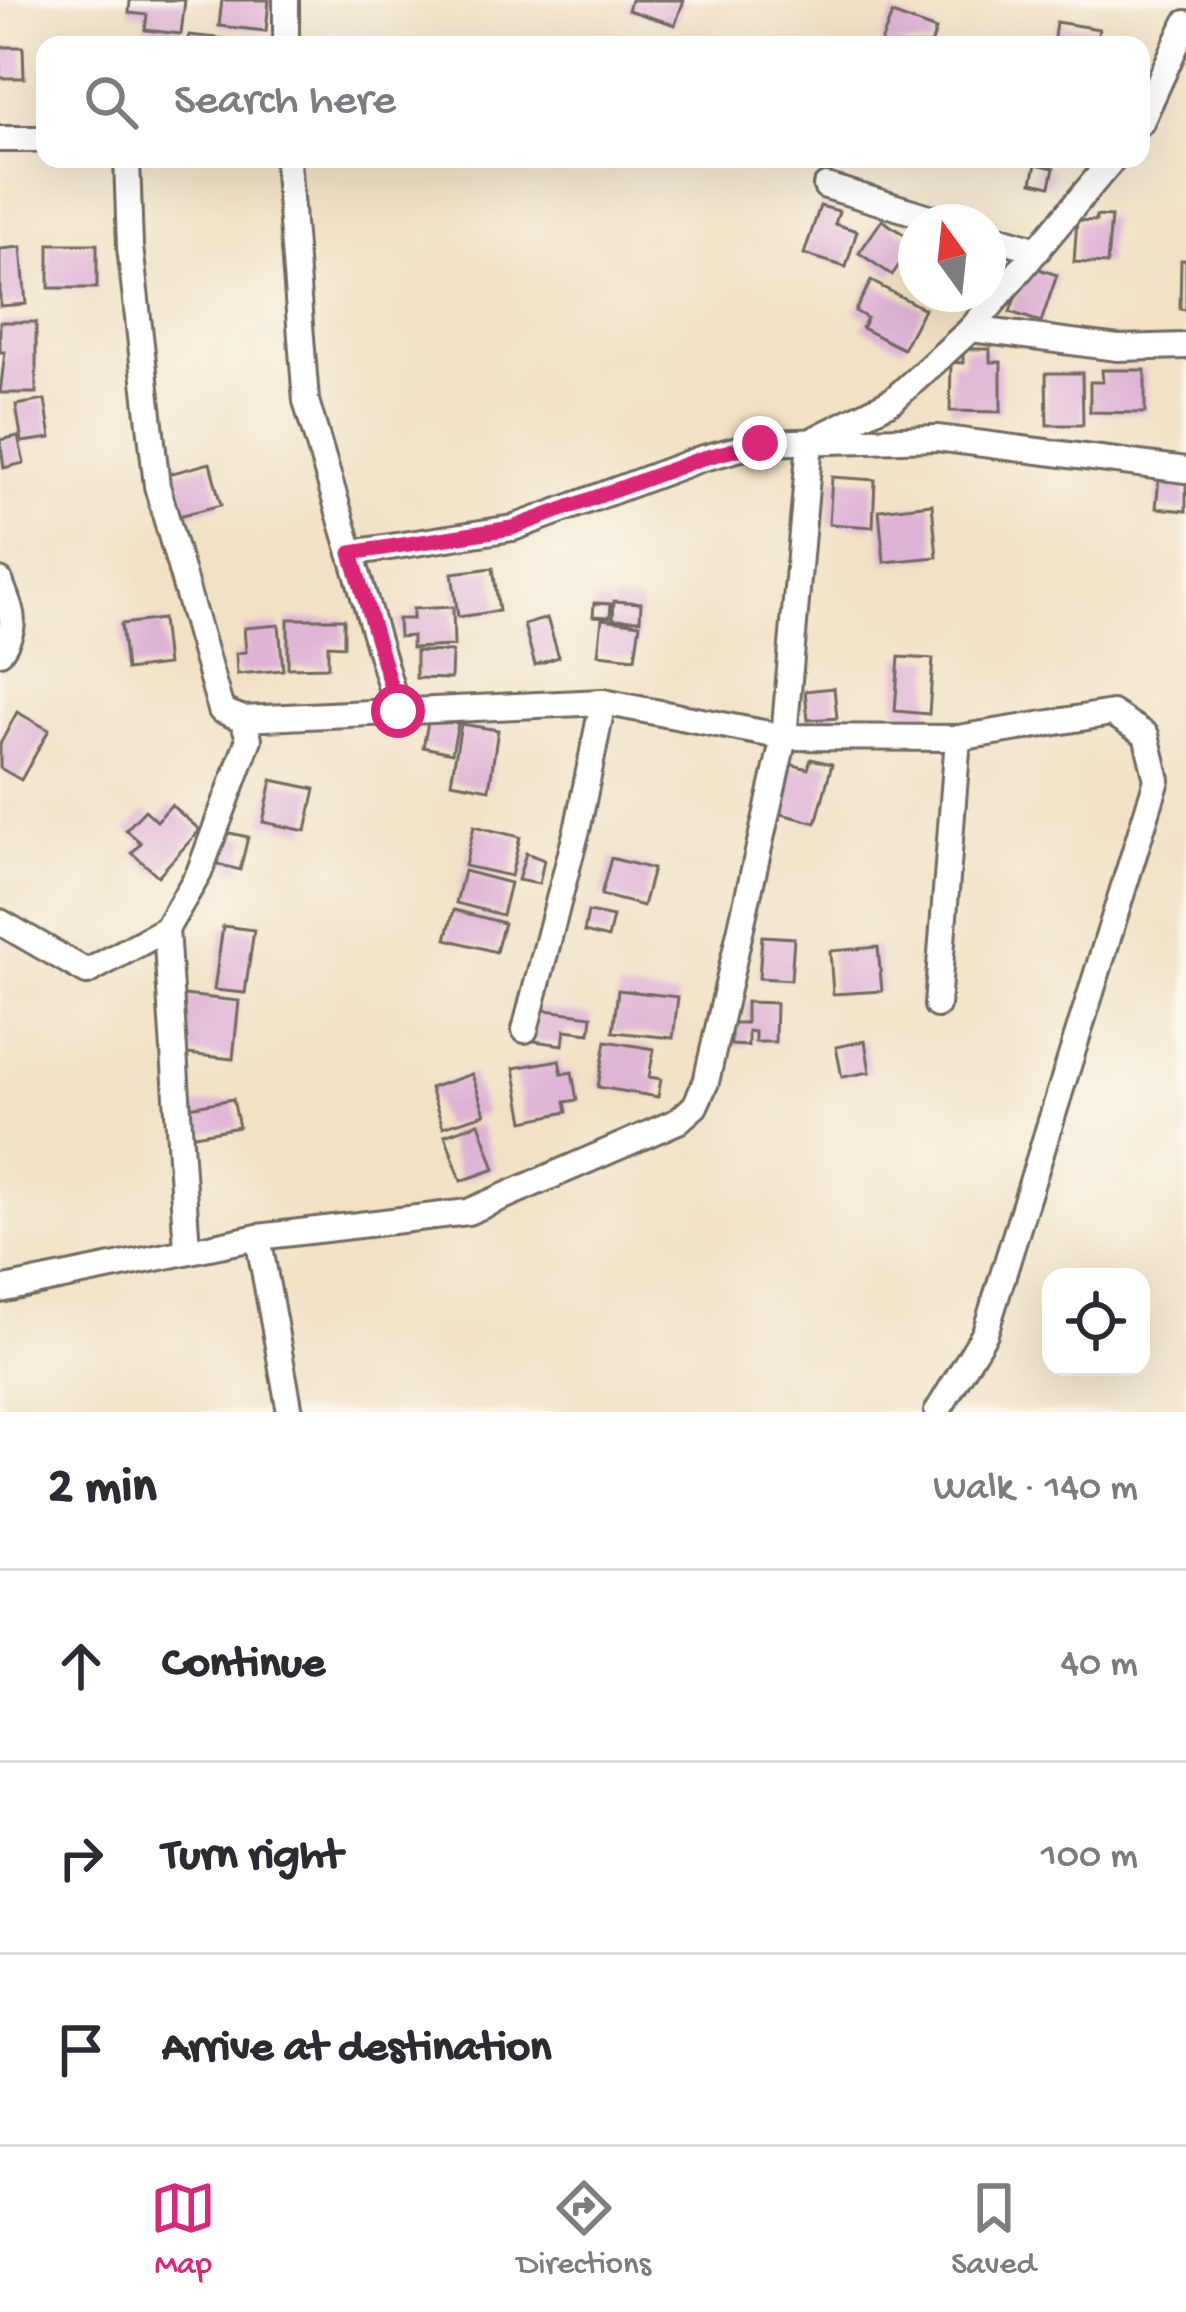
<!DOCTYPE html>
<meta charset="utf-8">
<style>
:root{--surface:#fff;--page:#f7f7f7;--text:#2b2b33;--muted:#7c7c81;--line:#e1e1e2;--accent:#db2777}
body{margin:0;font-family:"Gochi Hand",sans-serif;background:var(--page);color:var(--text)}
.controls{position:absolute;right:36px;bottom:36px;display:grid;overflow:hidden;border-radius:24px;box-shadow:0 12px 48px #0002}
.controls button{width:108px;height:108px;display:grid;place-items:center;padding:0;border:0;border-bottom:3px solid var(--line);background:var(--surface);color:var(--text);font:60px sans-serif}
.compass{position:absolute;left:898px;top:204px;width:108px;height:108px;border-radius:50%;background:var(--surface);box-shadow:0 12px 48px #0002;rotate:345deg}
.stop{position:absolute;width:36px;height:36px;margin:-27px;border:9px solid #db2777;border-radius:50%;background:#fff}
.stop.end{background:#db2777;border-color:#fff;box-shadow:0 3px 12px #0008}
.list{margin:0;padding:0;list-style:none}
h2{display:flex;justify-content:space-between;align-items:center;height:156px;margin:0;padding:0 48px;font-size:51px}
h2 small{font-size:39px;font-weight:400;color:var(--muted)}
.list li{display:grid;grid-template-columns:78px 1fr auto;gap:36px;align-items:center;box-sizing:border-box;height:192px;padding:0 48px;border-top:3px solid var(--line)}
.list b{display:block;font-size:45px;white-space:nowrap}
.list em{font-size:39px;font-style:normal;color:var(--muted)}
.icon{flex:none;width:66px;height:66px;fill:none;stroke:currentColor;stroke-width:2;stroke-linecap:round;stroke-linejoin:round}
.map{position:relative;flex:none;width:1186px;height:1412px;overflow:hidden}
.search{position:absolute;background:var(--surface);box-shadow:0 12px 48px #0002;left:36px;right:36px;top:36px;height:132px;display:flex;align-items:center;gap:30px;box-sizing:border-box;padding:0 42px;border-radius:24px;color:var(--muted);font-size:45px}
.sheet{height:732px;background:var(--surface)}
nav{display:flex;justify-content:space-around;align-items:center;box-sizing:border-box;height:168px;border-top:3px solid var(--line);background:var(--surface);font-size:33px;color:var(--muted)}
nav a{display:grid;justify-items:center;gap:6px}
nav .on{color:var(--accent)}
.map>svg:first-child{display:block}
</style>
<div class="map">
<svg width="1186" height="1412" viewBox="0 0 1186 1412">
<rect width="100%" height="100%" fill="#fbf7ec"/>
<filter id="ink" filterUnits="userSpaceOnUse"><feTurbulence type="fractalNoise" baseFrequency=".00833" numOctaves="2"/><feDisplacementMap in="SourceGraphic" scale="24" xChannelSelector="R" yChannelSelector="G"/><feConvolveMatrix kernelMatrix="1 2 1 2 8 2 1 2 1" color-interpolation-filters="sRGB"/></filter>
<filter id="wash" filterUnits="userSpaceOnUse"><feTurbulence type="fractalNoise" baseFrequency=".004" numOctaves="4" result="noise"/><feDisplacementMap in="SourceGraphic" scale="48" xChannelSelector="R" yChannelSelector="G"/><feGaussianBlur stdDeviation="2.7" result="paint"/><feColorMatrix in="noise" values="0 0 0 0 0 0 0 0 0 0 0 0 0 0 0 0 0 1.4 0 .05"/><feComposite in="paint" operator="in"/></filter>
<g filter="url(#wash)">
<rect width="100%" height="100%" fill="#f2e1c5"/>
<g id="blocks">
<g fill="#dfb3d5">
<polygon points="130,0 185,0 181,34 145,30 147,15 129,13"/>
<polygon points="222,0 269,0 266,31 219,26"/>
<polygon points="631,0 684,0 675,25 628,10"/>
<polygon points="892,14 936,30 931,45 880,45"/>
<polygon points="1056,22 1099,29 1096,45 1053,45"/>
<polygon points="189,35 254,42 254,45 187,45"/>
<polygon points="0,47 23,47 24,78 0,78"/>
<polygon points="1036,164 1054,168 1050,186 1032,182"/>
<polygon points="820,206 839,211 835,224 857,231 846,267 804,254"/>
<polygon points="1096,216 1111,217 1107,264 1074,262 1077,220 1096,221"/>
<polygon points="882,220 915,242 892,275 859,253"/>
<rect x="49" y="244" width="48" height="44"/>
<polygon points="21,247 26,304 0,306 0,249"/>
<polygon points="1181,260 1186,260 1186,310 1180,309"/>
<polygon points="1027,265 1057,275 1041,322 1010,312"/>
<polygon points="871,281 924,309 903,349 862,328 867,318 855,311"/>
<polygon points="931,294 970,294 968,304"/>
<polygon points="0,322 36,322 36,393 0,393 5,352 0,352"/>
<polygon points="963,349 990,349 990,362 1001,362 1001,412 950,411 951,362 963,363"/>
<polygon points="1102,370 1145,370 1145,413 1090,412 1090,382 1103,382"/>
<polygon points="1046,373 1082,373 1083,425 1047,425"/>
<polygon points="45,400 51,438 22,442 16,405"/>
<polygon points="18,436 24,463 4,468 0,440"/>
<polygon points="210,463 221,505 175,517 165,475"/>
<polygon points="832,477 875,480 873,527 829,524"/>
<polygon points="1159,478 1186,481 1186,511 1156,508"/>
<polygon points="932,504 937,557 884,562 879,510"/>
<polygon points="493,568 499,611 458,617 452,573"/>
<polygon points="614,601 641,603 640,620 613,619"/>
<polygon points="594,603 611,604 610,617 593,616"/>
<polygon points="453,607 454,646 412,648 412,636 399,637 398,619 413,619 413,609"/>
<polygon points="547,618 559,657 535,665 524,625"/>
<polygon points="162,619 167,665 126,670 121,624"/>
<polygon points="288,619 344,619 344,646 328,645 328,667 288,668"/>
<polygon points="602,619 640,624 635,658 598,654"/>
<polygon points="279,625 283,670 237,674 236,653 246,652 244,628"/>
<polygon points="416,651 452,652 451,679 416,678"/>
<polygon points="899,657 933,659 929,714 895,711"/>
<polygon points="834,688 837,718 808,720 805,691"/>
<polygon points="17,712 49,730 21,780 0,768 0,744"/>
<polygon points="429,718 458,723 452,753 423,747"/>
<polygon points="461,724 498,730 489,789 451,782"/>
<polygon points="811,759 832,764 816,823 777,813 790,764 808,769"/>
<polygon points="272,780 315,789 306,831 263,822"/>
<polygon points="171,805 200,830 158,876 132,853 141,843 126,830 145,810 157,821"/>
<polygon points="474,826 520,837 511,876 465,866"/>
<polygon points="225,832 248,837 240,870 217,864"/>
<polygon points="526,853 544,860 539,884 518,880"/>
<polygon points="611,858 653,869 643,906 601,895"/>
<polygon points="464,871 510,883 502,915 456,903"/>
<polygon points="454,910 504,923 496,952 446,939"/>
<polygon points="588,912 613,917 608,938 584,932"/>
<polygon points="223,926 254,930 245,993 214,990"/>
<polygon points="762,936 794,938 791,980 759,978"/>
<polygon points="878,947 882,991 833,994 830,951"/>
<polygon points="618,990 678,997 673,1038 613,1032"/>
<polygon points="184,995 239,1001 233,1059 178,1053"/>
<polygon points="746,1002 776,1003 775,1042 755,1042 755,1032 748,1031 748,1046 731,1045 731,1023 746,1023"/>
<polygon points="538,1009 592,1016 590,1033 565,1030 563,1045 534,1041"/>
<polygon points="606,1041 654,1049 649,1077 661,1079 658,1097 598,1087"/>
<polygon points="865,1041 870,1072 842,1077 836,1047"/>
<polygon points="559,1060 562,1074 572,1072 577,1100 565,1102 567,1112 524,1121 514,1068"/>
<polygon points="472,1074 485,1114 443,1127 430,1088"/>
<polygon points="233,1099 239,1127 189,1136 184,1108"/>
<polygon points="479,1123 495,1169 461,1181 445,1135"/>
</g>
</g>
</g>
<g filter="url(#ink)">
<use href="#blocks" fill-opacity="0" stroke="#716b61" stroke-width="3"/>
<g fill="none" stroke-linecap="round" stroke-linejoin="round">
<defs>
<g id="minor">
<polyline points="286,45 286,0"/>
<polyline points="1141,122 1186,23"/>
<polyline points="0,139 45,139"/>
<polyline points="127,159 130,247 157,486 221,710 243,719 603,702 784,737 958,738 1112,713 1146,735 1157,780 985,1333 937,1412"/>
<polyline points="287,159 306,401 398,711"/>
<polyline points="826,186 946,222"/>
<polyline points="988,235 1038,250"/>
<polyline points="971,329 1118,348 1186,346"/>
<polyline points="817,438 893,400 971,329 1113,159"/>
<polyline points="351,553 513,528 700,459 760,443 937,438 1186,470"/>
<path d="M0,581C11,612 20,623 0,652"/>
<polyline points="0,922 87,972 166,929 199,873 249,739 243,719"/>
<polyline points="166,929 187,1249"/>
<polyline points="937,1005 958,738"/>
<polyline points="525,1030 578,826 603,702"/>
<polyline points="258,1237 290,1412"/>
<polyline points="0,1290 258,1237 468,1212 678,1121 695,1106 706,1082 784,737 810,442"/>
</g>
</defs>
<use href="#minor" stroke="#716b61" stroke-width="30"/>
<use href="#minor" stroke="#fff" stroke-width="24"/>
</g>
</g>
<g fill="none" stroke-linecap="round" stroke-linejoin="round" filter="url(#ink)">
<polyline stroke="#db2777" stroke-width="15" points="398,711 351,553 512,528 700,459 760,443"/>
</g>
</svg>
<div class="controls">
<button><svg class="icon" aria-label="locate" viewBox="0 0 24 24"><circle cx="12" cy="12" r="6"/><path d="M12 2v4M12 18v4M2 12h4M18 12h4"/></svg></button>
</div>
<svg class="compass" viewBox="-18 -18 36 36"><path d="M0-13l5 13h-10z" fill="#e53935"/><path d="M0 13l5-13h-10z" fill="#7c7c81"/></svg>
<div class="stop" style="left:398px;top:711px"></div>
<div class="stop end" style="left:760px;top:443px"></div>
<div class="search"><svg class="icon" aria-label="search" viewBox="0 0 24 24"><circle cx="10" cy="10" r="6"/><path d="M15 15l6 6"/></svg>Search here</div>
</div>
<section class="sheet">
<h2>2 min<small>Walk · 140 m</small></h2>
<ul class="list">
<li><svg class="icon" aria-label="ahead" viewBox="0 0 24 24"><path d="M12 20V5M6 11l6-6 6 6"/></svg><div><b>Continue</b></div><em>40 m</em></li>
<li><svg class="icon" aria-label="right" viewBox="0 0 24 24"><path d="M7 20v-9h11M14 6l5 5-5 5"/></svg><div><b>Turn right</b></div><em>100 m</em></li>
<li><svg class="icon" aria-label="arrive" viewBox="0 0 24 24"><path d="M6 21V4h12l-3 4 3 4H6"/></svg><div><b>Arrive at destination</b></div></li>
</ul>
</section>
<nav>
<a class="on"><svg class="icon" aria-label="map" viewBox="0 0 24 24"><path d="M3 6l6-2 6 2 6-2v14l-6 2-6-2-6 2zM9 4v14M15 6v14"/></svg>Map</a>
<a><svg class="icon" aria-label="directions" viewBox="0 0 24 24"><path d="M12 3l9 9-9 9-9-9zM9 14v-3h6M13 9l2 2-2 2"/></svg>Directions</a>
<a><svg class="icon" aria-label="saved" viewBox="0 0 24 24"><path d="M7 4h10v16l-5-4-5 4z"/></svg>Saved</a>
</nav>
